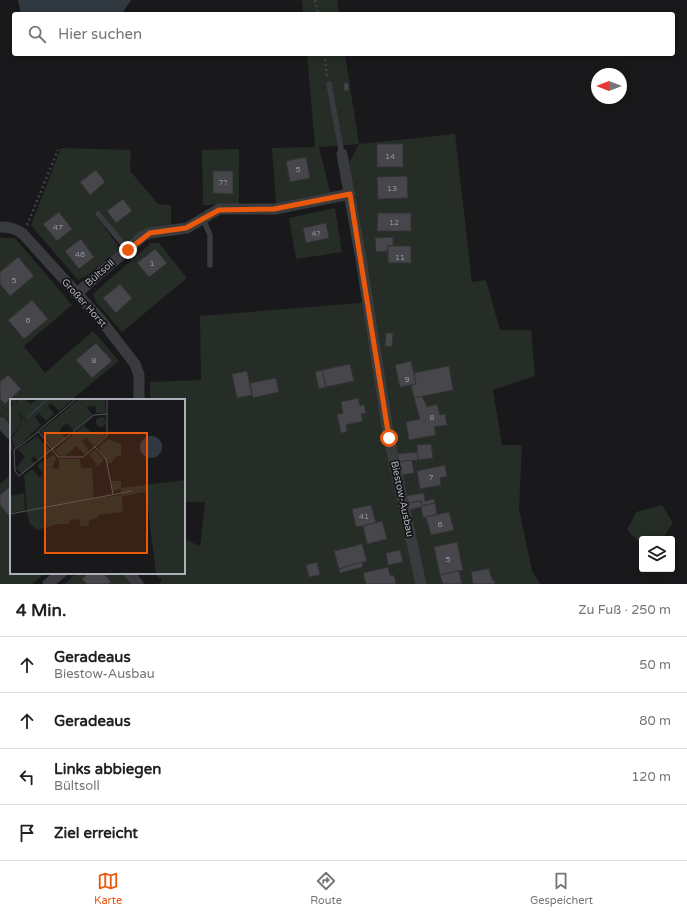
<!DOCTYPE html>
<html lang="de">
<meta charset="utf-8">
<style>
:root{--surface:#fff;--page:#f6f6f6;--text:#202124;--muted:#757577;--line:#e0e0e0;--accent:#ea580c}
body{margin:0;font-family:"Varela Round",sans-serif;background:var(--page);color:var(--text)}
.controls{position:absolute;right:12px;bottom:12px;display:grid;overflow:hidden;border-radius:4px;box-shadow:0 2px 10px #0003}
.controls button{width:36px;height:36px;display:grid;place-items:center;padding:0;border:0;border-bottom:1px solid var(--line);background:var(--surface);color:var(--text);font:20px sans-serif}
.compass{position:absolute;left:591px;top:68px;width:36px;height:36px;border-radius:50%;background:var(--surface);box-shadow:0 2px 10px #0003;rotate:270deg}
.stop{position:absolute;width:12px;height:12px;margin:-9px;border:3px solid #ea580c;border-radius:50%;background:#fff}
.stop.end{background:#ea580c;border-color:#fff;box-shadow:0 1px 4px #0008}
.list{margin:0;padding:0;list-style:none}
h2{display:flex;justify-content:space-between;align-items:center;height:52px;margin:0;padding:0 16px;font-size:17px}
h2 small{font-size:13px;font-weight:400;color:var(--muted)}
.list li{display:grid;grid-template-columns:26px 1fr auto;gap:12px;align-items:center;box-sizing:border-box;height:56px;padding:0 16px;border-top:1px solid var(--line)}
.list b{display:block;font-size:15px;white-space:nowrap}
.list p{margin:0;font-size:13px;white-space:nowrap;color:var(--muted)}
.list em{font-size:13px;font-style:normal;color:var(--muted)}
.icon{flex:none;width:22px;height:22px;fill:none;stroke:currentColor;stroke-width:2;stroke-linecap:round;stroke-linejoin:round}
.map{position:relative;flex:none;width:687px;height:584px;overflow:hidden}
.search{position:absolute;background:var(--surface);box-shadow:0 2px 10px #0003;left:12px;right:12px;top:12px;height:44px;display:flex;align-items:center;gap:10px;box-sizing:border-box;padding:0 14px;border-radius:4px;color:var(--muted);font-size:15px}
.sheet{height:276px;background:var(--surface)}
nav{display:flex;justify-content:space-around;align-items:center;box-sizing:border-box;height:56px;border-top:1px solid var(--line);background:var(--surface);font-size:11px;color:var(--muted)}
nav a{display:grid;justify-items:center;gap:2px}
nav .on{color:var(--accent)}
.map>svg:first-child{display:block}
</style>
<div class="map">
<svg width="687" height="584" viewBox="0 0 687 584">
<rect width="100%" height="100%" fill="#19191b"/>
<g fill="#252d26">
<polygon points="302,0 341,0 337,1 339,14 303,14"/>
<polygon points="307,54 345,54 359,144 455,134 472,282 486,280 500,330 531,330 535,376 493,390 502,445 522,445 519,509 532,571 540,584 159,584 162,581 155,573 184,573 184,539 200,546 205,502 184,502 184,400 150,400 150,382 201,380 200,316 371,302 349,163 359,144 319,147 330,192 276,203 272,148 315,147"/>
<path d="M61,148L131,150L130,171L158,204L171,205V225C148,227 143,229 125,243L98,211L95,215L120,248L88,275L78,280L31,225Z"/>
<polygon points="239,149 239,204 203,205 202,150"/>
<polygon points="335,208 342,252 296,259 289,218"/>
<polygon points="0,238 15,238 72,305 24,346 45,373 93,331 119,361 71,400 11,400 11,427 0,414"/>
<polygon points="151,243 159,243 187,278 122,332 96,302 93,294"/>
<polygon points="11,475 11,573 45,573 32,584 0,584 0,484"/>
<polygon points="662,505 673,523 662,539 642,539 641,544 627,530 636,512"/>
<polygon points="77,573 122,573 131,584 65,584"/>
</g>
<polygon fill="#313940" points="18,0 131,0 123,12 118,14 21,14"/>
<g fill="#46464b" stroke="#333337">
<polygon points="344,83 348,83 349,90 344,91"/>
<rect x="377" y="144" width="26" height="23"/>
<polygon points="306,157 310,178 290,182 286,161"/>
<polygon points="96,170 105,182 90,195 80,182"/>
<polygon points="213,171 233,171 233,194 213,193"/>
<polygon points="407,176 408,198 378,199 377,177"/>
<polygon points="123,199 132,211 116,223 107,211"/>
<polygon points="59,212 72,229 57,241 43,224"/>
<polygon points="378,213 411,213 411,231 377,231"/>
<polygon points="326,223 329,238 306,243 303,228"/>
<polygon points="393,237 393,246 388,246 388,251 376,252 375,238"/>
<polygon points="81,239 94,257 79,269 65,251"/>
<rect x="388" y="246" width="23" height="17"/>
<polygon points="155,249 167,263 149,277 137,263"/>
<polygon points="18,257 34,276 10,296 0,284 0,272"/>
<polygon points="120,284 132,298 116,313 103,298"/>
<polygon points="32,300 48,319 24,339 8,320"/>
<polygon points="386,333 393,333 392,347 385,346"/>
<polygon points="96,343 112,361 92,378 76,360"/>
<polygon points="411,361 416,384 400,387 395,365"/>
<polygon points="350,364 354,381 326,387 322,370"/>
<polygon points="449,366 453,390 414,398 411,385 416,384 414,373"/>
<polygon points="322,370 326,387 319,389 315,372"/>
<polygon points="247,371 252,395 237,398 232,374"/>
<polygon points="8,375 21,389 5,404 0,399 0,382"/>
<polygon points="276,378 279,392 253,398 250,383"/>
<polygon points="422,396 427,407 437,404 440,415 445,414 447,425 434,427 436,435 409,440 406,422 420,419 414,398"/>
<polygon points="358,398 360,406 364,405 366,413 361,414 363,421 346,425 347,432 341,433 337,414 343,413 341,402"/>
<polygon points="431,444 433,458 418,460 417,445"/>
<polygon points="417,452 418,460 398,462 397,454"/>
<polygon points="412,460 414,473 400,475 398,462"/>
<polygon points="445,465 447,476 440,478 441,485 420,489 417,471"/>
<polygon points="11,486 11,518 0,505 0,495"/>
<polygon points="424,493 425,501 434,499 435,503 422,506 421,501 406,503 405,496"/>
<polygon points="421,501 422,506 435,503 437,514 423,518 421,507 408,510 406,503"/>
<polygon points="371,505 376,523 356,527 352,509"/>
<polygon points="449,512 454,530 431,535 426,517"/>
<polygon points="382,521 387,539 367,544 363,526"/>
<polygon points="457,542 463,570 440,575 434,547"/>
<polygon points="362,544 367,561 339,569 334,551"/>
<polygon points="400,550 403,562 388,565 386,553"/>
<polygon points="317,562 320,575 309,577 306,565"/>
<polygon points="362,562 363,567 340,573 339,569"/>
<polygon points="388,567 390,576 394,575 396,584 366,584 363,573"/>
<polygon points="491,568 489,569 492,580 494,580 495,584 473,584 471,572"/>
<polygon points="459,571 462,584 443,584 440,575"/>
<polygon points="89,573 103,573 111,582 108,584 87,584 82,579"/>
</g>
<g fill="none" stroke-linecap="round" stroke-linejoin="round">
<g stroke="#404246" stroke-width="2.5" stroke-dasharray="2 3" stroke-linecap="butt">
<polyline points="315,0 318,14"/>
<polyline points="324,54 327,76"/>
<polyline points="27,225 58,150"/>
</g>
<g stroke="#3a3b3f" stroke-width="5.5">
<polyline points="329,84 342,154"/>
<polyline points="98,214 128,250"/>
<polyline points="203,219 210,235 210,265"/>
</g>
<g stroke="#3a3b3f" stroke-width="11">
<polyline points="342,154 361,259 389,438 421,584"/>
<path d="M0,227C9,227 15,228 23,234L101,320L135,364L139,375V400"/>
<polyline points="76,294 143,236 150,233 187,228 219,209 275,209 350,194"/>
<polyline points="0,422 11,434"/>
<polyline points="129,573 138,584"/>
<polyline points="48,584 61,573"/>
</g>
</g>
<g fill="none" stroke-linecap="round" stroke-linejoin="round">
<polyline stroke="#ea580c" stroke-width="5" points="128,250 150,233 186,228 219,210 274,209 350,194 389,438"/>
</g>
<g text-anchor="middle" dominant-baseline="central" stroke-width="3.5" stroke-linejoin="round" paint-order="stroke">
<g font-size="8" fill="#92969e">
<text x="390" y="156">14</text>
<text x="298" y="169">5</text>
<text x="223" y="182">7?</text>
<text x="392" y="188">13</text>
<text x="394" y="222">12</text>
<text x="58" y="227">47</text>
<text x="316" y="233">4?</text>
<text x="80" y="254">46</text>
<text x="400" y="257">11</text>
<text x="152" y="263">1</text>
<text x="14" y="280">5</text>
<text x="28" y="320">6</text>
<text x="94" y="360">8</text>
<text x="407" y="379">9</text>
<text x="432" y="417">8</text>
<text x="431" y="477">7</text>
<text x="364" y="516">41</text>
<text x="440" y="524">6</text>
<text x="448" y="559">5</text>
</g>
<g font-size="10" fill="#acb0b9" stroke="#141416">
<text transform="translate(100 273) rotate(-41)">Bültsoll</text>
<text transform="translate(84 303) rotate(48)">Großer Horst</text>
<text transform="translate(402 499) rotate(78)">Biestow-Ausbau</text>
</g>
</g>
<g transform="translate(10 399)">
<rect width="175" height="175" fill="#19191b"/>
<path d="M0,0L6,1L10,17V26L1,38L3,51H0V7L3,6ZM15,0L21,5L28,0H63L49,12L41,4L38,7L44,15L36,22L29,14L25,18L31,26L5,50L2,39L10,27L11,18L18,23L10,15L7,6V1ZM69,0H95L96,14H86V7L76,8L83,16L64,32L57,24L49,31L56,39L43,50L30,32ZM86 23a5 5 0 1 1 10 0a5 5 0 1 1-10 0ZM74,26L81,34L95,33V37L84,47L76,39L72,42L79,51L74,55L67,47L55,57L48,56L45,51ZM27,37L41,52L29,62L24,57L21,60L25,65L13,75L6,69L15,58L8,50ZM98,40L111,45V57H107L101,64H97L88,48ZM85,51L94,61L88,67L79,55ZM43,56L46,59L42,69L49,70V60H70L71,69H82L84,99L111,96V90L103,92L101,82H111V89L175,81V175H146L136,93L112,97L113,113L88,116V119L79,121V127H71L69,120L59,122V125H48L27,131L20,125L17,113L14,77L22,70L29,78L33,75L27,66ZM14,94L15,111L0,114V97Z" fill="#252d26"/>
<path d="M130 48a11 11 0 1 1 22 0a11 11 0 1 1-22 0Z" fill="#313940"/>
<path fill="none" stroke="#313940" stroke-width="2" d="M17,19L38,0"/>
<path fill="none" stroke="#54555a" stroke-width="1" d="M66,0L28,32L48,58H73L97,37V0M28,33L4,51L5,72L9,77L84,16L97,15M85,48L96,60L103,95M0,115L122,92"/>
<path fill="#e8590c" fill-opacity="0.15" stroke="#e8590c" stroke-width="2" d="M35,34H137V154H35Z"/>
<rect width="175" height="175" fill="none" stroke="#acb0b9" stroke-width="2"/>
</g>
</svg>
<div class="controls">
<button><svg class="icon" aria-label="layers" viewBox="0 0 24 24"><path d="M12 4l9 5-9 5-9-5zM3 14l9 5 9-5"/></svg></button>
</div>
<svg class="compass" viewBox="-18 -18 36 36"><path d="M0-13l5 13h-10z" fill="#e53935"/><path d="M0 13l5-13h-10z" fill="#757577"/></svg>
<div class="stop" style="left:389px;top:438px"></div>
<div class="stop end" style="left:128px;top:250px"></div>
<div class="search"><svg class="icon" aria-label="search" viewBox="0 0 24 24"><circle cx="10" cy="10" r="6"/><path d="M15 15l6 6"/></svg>Hier suchen</div>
</div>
<section class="sheet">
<h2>4 Min.<small>Zu Fuß · 250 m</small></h2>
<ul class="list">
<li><svg class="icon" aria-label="ahead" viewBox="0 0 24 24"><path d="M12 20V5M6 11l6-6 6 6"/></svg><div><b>Geradeaus</b><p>Biestow-Ausbau</p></div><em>50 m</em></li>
<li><svg class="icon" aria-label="ahead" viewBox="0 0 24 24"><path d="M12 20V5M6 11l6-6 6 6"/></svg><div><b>Geradeaus</b></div><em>80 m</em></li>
<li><svg class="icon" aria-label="left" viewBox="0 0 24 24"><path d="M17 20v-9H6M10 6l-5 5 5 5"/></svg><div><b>Links abbiegen</b><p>Bültsoll</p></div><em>120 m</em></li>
<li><svg class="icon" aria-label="arrive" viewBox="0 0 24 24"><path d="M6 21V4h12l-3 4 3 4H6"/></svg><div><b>Ziel erreicht</b></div></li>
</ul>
</section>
<nav>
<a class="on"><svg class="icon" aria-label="map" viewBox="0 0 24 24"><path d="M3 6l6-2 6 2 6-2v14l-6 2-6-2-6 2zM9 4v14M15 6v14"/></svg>Karte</a>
<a><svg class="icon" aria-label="directions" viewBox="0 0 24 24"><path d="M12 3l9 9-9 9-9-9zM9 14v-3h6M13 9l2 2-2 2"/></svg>Route</a>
<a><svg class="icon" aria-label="saved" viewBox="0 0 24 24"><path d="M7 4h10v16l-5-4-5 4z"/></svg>Gespeichert</a>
</nav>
